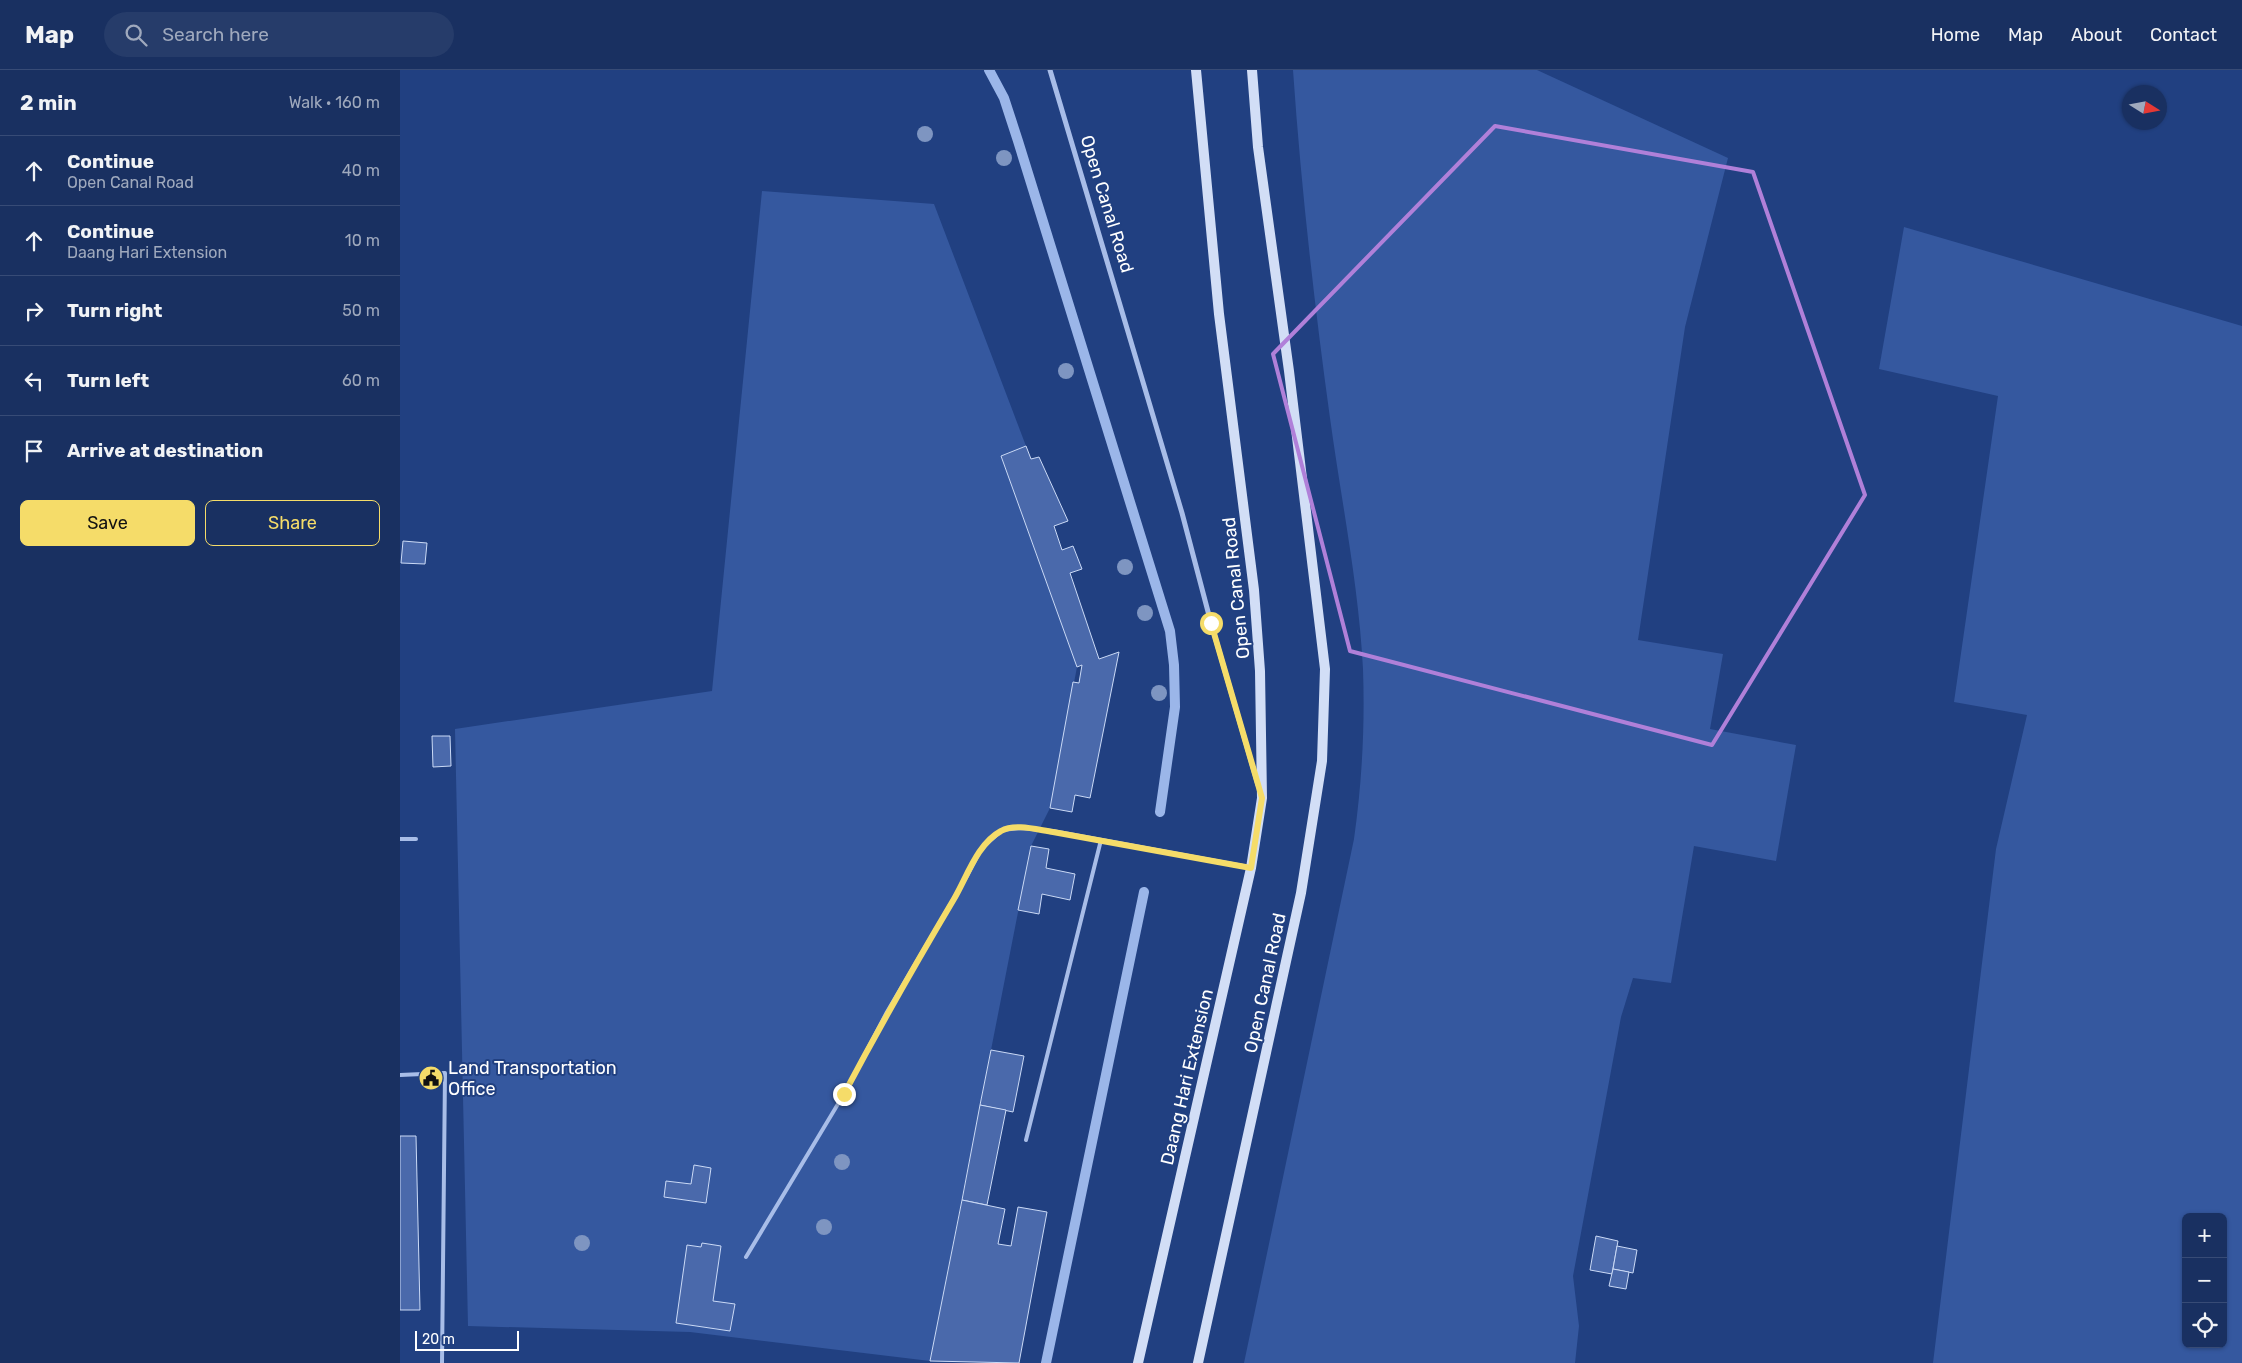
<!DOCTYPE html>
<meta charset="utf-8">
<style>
:root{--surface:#193061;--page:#263c6a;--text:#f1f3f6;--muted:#9fa9bd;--line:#374b76;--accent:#f5dc69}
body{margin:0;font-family:Rubik,sans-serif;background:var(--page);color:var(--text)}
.controls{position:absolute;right:15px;bottom:15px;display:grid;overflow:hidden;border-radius:8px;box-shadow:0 1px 4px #0004}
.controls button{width:45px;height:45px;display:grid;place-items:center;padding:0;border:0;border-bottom:1px solid var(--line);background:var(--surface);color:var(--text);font:25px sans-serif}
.compass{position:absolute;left:1722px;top:15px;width:45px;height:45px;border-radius:50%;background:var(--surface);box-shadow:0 1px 4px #0004;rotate:101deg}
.scale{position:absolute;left:15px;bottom:12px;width:104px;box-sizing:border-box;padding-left:5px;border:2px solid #fff;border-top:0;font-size:14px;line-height:18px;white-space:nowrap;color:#fff;-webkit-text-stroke:4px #214081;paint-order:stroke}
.stop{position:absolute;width:15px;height:15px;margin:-11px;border:4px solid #f5dc69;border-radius:50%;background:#fff}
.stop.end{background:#f5dc69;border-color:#fff;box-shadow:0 1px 5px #0008}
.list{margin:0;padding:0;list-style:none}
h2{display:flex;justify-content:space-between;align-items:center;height:65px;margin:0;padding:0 20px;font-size:21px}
h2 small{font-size:16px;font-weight:400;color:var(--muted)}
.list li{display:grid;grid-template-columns:32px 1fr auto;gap:15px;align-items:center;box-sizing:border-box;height:70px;padding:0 20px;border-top:1px solid var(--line)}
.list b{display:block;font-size:19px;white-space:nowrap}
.list p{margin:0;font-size:16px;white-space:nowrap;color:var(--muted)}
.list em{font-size:16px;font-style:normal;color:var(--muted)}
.actions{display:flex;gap:10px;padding:15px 20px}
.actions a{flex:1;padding:11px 0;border:1px solid var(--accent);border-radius:8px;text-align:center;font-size:18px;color:var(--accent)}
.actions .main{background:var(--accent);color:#111}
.icon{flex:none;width:28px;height:28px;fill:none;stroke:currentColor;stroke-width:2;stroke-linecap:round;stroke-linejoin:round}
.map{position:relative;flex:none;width:1842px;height:1293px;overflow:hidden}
header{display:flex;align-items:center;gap:30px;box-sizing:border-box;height:70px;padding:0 25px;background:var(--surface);border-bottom:1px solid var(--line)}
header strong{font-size:24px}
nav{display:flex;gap:28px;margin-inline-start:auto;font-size:18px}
.search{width:350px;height:45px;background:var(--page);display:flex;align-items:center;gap:12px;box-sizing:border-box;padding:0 18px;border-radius:28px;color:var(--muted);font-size:19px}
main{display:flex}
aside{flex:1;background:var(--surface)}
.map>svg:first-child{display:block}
</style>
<header>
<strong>Map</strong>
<div class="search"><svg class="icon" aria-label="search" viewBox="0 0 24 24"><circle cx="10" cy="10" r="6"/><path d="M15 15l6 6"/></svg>Search here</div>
<nav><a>Home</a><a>Map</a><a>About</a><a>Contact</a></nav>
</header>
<main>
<aside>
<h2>2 min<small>Walk · 160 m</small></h2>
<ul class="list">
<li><svg class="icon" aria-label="ahead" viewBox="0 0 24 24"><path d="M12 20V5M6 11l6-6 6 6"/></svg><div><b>Continue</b><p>Open Canal Road</p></div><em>40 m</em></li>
<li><svg class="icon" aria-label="ahead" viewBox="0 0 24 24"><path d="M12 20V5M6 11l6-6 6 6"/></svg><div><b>Continue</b><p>Daang Hari Extension</p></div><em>10 m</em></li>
<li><svg class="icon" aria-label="right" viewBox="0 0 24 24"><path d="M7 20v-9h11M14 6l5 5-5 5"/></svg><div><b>Turn right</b></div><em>50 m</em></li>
<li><svg class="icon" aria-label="left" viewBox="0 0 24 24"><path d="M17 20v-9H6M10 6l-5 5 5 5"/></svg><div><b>Turn left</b></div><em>60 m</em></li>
<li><svg class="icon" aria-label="arrive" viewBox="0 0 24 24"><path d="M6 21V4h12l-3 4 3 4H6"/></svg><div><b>Arrive at destination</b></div></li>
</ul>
<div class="actions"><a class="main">Save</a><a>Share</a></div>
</aside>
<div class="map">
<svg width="1842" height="1293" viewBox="0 0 1842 1293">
<rect width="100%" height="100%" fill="#214081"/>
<g fill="#35589f" fill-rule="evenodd">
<path d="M893,0H1137L1328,88L1285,257L1238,570L1323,584L1310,659L1396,675L1376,791L1294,776L1271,913L1233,908L1221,947L1173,1206L1179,1256L1175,1293H844L954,769C962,712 965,657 963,599C959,517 941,429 930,348C914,232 901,116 893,0Z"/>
<polygon points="362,121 534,134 626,376 601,386 677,597 650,738 631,776 530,1291 290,1262 68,1256 55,659 312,621"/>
<path d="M1504,157L1842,256V1293H1533L1596,779L1627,645L1554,632L1598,326L1479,299ZM1786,1147H1823V1274H1786Z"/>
</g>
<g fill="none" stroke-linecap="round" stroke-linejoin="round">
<g stroke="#9bb6e9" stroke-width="10">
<polyline points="589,0 604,28 618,71 770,561 774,595 775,637 760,742"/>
<polyline points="646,1293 744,822"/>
</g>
</g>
<g fill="#4a69ab" stroke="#cbdaf6">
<polygon points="626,376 631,389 639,387 668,451 654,456 662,480 673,476 682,499 670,503 699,589 719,582 690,728 675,725 672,742 650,738 673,612 679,613 682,595 677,597 601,386"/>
<polygon points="3,471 27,473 25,494 1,493"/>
<polygon points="32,666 50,666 51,696 33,697"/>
<polygon points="631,776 649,779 646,798 675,804 670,830 642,824 639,844 618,840"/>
<polygon points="591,980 624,986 613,1042 580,1035"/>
<polygon points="580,1035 606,1040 587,1135 562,1130"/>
<polygon points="0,1066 16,1066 20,1240 0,1240"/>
<polygon points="294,1095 311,1098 306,1133 264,1127 266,1111 291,1114"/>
<polygon points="562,1130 605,1139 598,1174 611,1176 618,1137 647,1142 619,1293 530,1291"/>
<polygon points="1196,1166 1218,1171 1212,1204 1190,1200"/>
<polygon points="302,1173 321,1176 313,1231 335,1234 330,1261 276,1253 287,1175 301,1177"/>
<polygon points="1217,1176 1237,1180 1233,1203 1213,1199"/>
<polygon points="1213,1199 1229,1202 1226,1219 1209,1216"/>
</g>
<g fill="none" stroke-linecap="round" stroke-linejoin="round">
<g stroke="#a8bde8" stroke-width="4">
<polyline points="0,769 16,769"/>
<polyline points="0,1005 45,1003 42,1293"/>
<polyline points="626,1070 701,770"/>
<polyline points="346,1187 444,1024 487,942 567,806 581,779 602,760 621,758 653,761 849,797"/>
</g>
<polyline stroke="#a8bde8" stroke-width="5" points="650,0 782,443 811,553 858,715"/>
<g stroke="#d2def6" stroke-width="10">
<polyline points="738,1293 851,798 862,728 860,601 854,520 819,244 796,0"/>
<polyline points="798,1293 901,823 922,691 925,599 889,301 858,77 852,0"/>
</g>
</g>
<g fill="#7e95c1">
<circle cx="525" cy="64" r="8"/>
<circle cx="604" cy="88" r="8"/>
<circle cx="666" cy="301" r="8"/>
<circle cx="725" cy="497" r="8"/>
<circle cx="745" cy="543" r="8"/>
<circle cx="759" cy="623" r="8"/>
<circle cx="442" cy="1092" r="8"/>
<circle cx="424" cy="1157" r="8"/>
<circle cx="182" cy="1173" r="8"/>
</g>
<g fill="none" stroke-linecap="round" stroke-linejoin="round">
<path stroke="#f5dc69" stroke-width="6" d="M444,1024C479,958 516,893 554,829C567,807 577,774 601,761C615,753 638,760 653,762L851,798L862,728L811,553"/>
</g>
<path fill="none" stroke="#b080d9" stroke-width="4" stroke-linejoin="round" d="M1095,56L1353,102L1465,425L1312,675L950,581L873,284Z"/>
<defs>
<symbol id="civic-disc" viewBox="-11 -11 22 22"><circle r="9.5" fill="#f5dc69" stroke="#214081"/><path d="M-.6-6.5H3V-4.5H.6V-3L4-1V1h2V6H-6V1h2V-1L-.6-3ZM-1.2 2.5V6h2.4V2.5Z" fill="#111"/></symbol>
</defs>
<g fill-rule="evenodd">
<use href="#civic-disc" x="17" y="994" width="28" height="28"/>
</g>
<g text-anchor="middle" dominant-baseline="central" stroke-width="4" stroke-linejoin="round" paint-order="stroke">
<g font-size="18" fill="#fff" stroke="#214081">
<text transform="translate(707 134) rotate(73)">Open Canal Road</text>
<text transform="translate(836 518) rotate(-96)">Open Canal Road</text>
<text transform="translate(865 913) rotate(-78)">Open Canal Road</text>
<text transform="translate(787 1007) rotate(-77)">Daang Hari Extension</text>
</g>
<g font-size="18" fill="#fff" stroke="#214081" text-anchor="start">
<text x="48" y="998">Land Transportation<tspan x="48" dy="21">Office</tspan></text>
</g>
</g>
</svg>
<div class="controls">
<button>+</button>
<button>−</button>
<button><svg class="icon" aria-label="locate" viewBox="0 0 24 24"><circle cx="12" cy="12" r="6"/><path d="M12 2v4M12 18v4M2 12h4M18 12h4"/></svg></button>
</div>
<svg class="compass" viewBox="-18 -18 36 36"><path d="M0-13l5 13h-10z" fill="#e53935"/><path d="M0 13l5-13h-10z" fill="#9fa9bd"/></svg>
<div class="scale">20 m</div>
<div class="stop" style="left:811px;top:553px"></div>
<div class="stop end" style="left:444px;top:1024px"></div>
</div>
</main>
